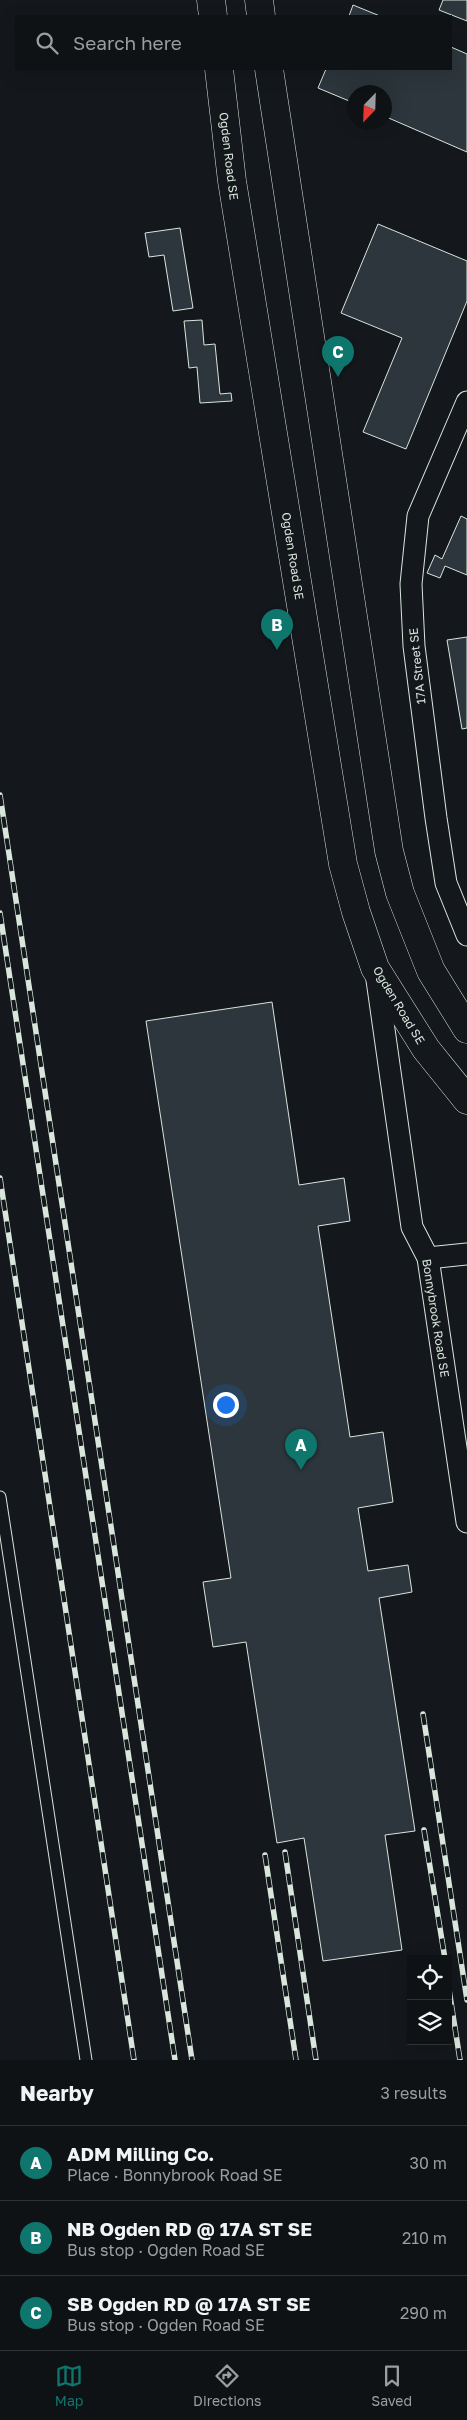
<!DOCTYPE html>
<meta charset="utf-8">
<style>
:root{--surface:#0f1215;--page:#181b1e;--text:#f1f3f6;--muted:#9b9ea0;--line:#2f3234;--accent:#0f766e}
body{margin:0;font-family:"Golos Text",sans-serif;background:var(--page);color:var(--text)}
.controls{position:absolute;right:15px;bottom:15px;display:grid;overflow:hidden;border-radius:0px;box-shadow:0 5px 20px #0002}
.controls button{width:45px;height:45px;display:grid;place-items:center;padding:0;border:0;border-bottom:1px solid var(--line);background:var(--surface);color:var(--text);font:25px sans-serif}
.compass{position:absolute;left:347px;top:85px;width:45px;height:45px;border-radius:50%;background:var(--surface);box-shadow:0 5px 20px #0002;rotate:203deg}
.you{position:absolute;left:225px;top:1404px;width:18px;height:18px;margin:-12px;border:4px solid #fff;border-radius:50%;background:#1a73e8;box-shadow:0 0 0 8px #1a73e833}
.badge{display:grid;place-items:center;width:32px;height:32px;border-radius:50%;background:var(--accent);color:#fff;font-size:16px;font-weight:700}
.pin{position:absolute;translate:-50% -41px;filter:drop-shadow(0 1px 2px #0008)}
.pin::after{content:'';position:absolute;top:26px;width:18px;height:15px;background:inherit;clip-path:polygon(0 0,100% 0,50% 100%)}
.list{margin:0;padding:0;list-style:none}
h2{display:flex;justify-content:space-between;align-items:center;height:65px;margin:0;padding:0 20px;font-size:21px}
h2 small{font-size:16px;font-weight:400;color:var(--muted)}
.list li{display:grid;grid-template-columns:32px 1fr auto;gap:15px;align-items:center;box-sizing:border-box;height:75px;padding:0 20px;border-top:1px solid var(--line)}
.list b{display:block;font-size:19px;white-space:nowrap}
.list p{margin:0;font-size:16px;white-space:nowrap;color:var(--muted)}
.list em{font-size:16px;font-style:normal;color:var(--muted)}
.icon{flex:none;width:28px;height:28px;fill:none;stroke:currentColor;stroke-width:2;stroke-linecap:round;stroke-linejoin:round}
.map{position:relative;flex:none;width:467px;height:2060px;overflow:hidden}
.search{position:absolute;background:var(--surface);box-shadow:0 5px 20px #0002;left:15px;right:15px;top:15px;height:55px;display:flex;align-items:center;gap:12px;box-sizing:border-box;padding:0 18px;border-radius:0px;color:var(--muted);font-size:19px}
.sheet{height:290px;background:var(--surface)}
nav{display:flex;justify-content:space-around;align-items:center;box-sizing:border-box;height:70px;border-top:1px solid var(--line);background:var(--surface);font-size:14px;color:var(--muted)}
nav a{display:grid;justify-items:center;gap:2px}
nav .on{color:var(--accent)}
.map>svg:first-child{display:block}
</style>
<div class="map">
<svg width="467" height="2060" viewBox="0 0 467 2060">
<rect width="100%" height="100%" fill="#14181c"/>
<g fill="#2c363c" stroke="#d8e6dc">
<polygon points="443,0 467,0 467,21 439,10"/>
<polygon points="353,5 380,16 349,16"/>
<polygon points="451,47 467,54 467,152 384,116 384,92 354,92 354,103 318,88 326,69 451,69"/>
<polygon points="378,224 467,261 467,301 406,449 363,432 402,338 341,313"/>
<polygon points="180,228 193,308 173,311 164,255 149,257 145,233"/>
<polygon points="202,320 204,345 215,344 220,394 231,393 232,401 200,403 197,367 189,368 184,321"/>
<polygon points="461,516 467,519 467,575 445,566 440,578 427,573 435,555 442,559"/>
<polygon points="467,637 467,728 462,729 447,640"/>
<polygon points="272,1002 299,1185 344,1178 350,1221 318,1226 350,1437 383,1432 393,1502 358,1508 368,1571 408,1565 412,1592 379,1598 415,1831 385,1835 402,1950 323,1961 304,1838 277,1843 246,1642 213,1647 203,1582 231,1578 146,1021"/>
</g>
<g fill="none" stroke-linecap="round" stroke-linejoin="round">
<defs>
<polyline id="lane" points="0,1497 86,2060"/>
<g id="street">
<polyline points="467,402 418,516 411,584 414,646 436,818 446,883 467,935"/>
<polyline points="376,973 412,1227 428,1258 467,1522"/>
<polyline points="428,1258 467,1254"/>
</g>
<g id="secondary">
<polyline points="211,0 213,16"/>
<polyline points="259,0 261,16"/>
<polyline points="219,69 232,181 343,864 356,912 375,968 426,1049 467,1100"/>
<polyline points="269,69 389,851 400,893 431,971 467,1029"/>
</g>
</defs>
<use href="#lane" stroke="#d8e6dc" stroke-width="13"/>
<use href="#street" stroke="#d8e6dc" stroke-width="23"/>
<use href="#secondary" stroke="#d8e6dc" stroke-width="29"/>
<use href="#lane" stroke="#14181c" stroke-width="11"/>
<use href="#street" stroke="#14181c" stroke-width="21"/>
<use href="#secondary" stroke="#14181c" stroke-width="28"/>
<defs>
<g id="rail">
<polyline points="0,795 192,2060"/>
<polyline points="0,913 175,2060"/>
<polyline points="0,1178 134,2060"/>
<polyline points="423,1714 467,2000"/>
<polyline points="424,1830 445,1959"/>
<polyline points="285,1852 316,2060"/>
<polyline points="265,1855 296,2060"/>
<polyline points="448,1983 460,2060"/>
</g>
</defs>
<use href="#rail" stroke="#d8e6dc" stroke-width="5.5"/>
<use href="#rail" stroke="#14181c" stroke-width="4" stroke-dasharray="11" stroke-linecap="butt"/>
</g>
<g text-anchor="middle" dominant-baseline="central" stroke-width="4" stroke-linejoin="round" paint-order="stroke">
<g font-size="12" fill="#d8e6dc" stroke="#14181c">
<text transform="translate(229 156) rotate(83)">Ogden Road SE</text>
<text transform="translate(293 556) rotate(81)">Ogden Road SE</text>
<text transform="translate(417 666) rotate(-96)">17A Street SE</text>
<text transform="translate(399 1005) rotate(59)">Ogden Road SE</text>
<text transform="translate(436 1318) rotate(81)">Bonnybrook Road SE</text>
</g>
</g>
</svg>
<div class="controls">
<button><svg class="icon" aria-label="locate" viewBox="0 0 24 24"><circle cx="12" cy="12" r="6"/><path d="M12 2v4M12 18v4M2 12h4M18 12h4"/></svg></button>
<button><svg class="icon" aria-label="layers" viewBox="0 0 24 24"><path d="M12 4l9 5-9 5-9-5zM3 14l9 5 9-5"/></svg></button>
</div>
<svg class="compass" viewBox="-18 -18 36 36"><path d="M0-13l5 13h-10z" fill="#e53935"/><path d="M0 13l5-13h-10z" fill="#9b9ea0"/></svg>
<div class="you"></div>
<div class="pin badge" style="left:301px;top:1470px">A</div>
<div class="pin badge" style="left:277px;top:650px">B</div>
<div class="pin badge" style="left:338px;top:377px">C</div>
<div class="search"><svg class="icon" aria-label="search" viewBox="0 0 24 24"><circle cx="10" cy="10" r="6"/><path d="M15 15l6 6"/></svg>Search here</div>
</div>
<section class="sheet">
<h2>Nearby<small>3 results</small></h2>
<ul class="list">
<li><span class="badge">A</span><div><b>ADM Milling Co.</b><p>Place · Bonnybrook Road SE</p></div><em>30 m</em></li>
<li><span class="badge">B</span><div><b>NB Ogden RD @ 17A ST SE</b><p>Bus stop · Ogden Road SE</p></div><em>210 m</em></li>
<li><span class="badge">C</span><div><b>SB Ogden RD @ 17A ST SE</b><p>Bus stop · Ogden Road SE</p></div><em>290 m</em></li>
</ul>
</section>
<nav>
<a class="on"><svg class="icon" aria-label="map" viewBox="0 0 24 24"><path d="M3 6l6-2 6 2 6-2v14l-6 2-6-2-6 2zM9 4v14M15 6v14"/></svg>Map</a>
<a><svg class="icon" aria-label="directions" viewBox="0 0 24 24"><path d="M12 3l9 9-9 9-9-9zM9 14v-3h6M13 9l2 2-2 2"/></svg>Directions</a>
<a><svg class="icon" aria-label="saved" viewBox="0 0 24 24"><path d="M7 4h10v16l-5-4-5 4z"/></svg>Saved</a>
</nav>
